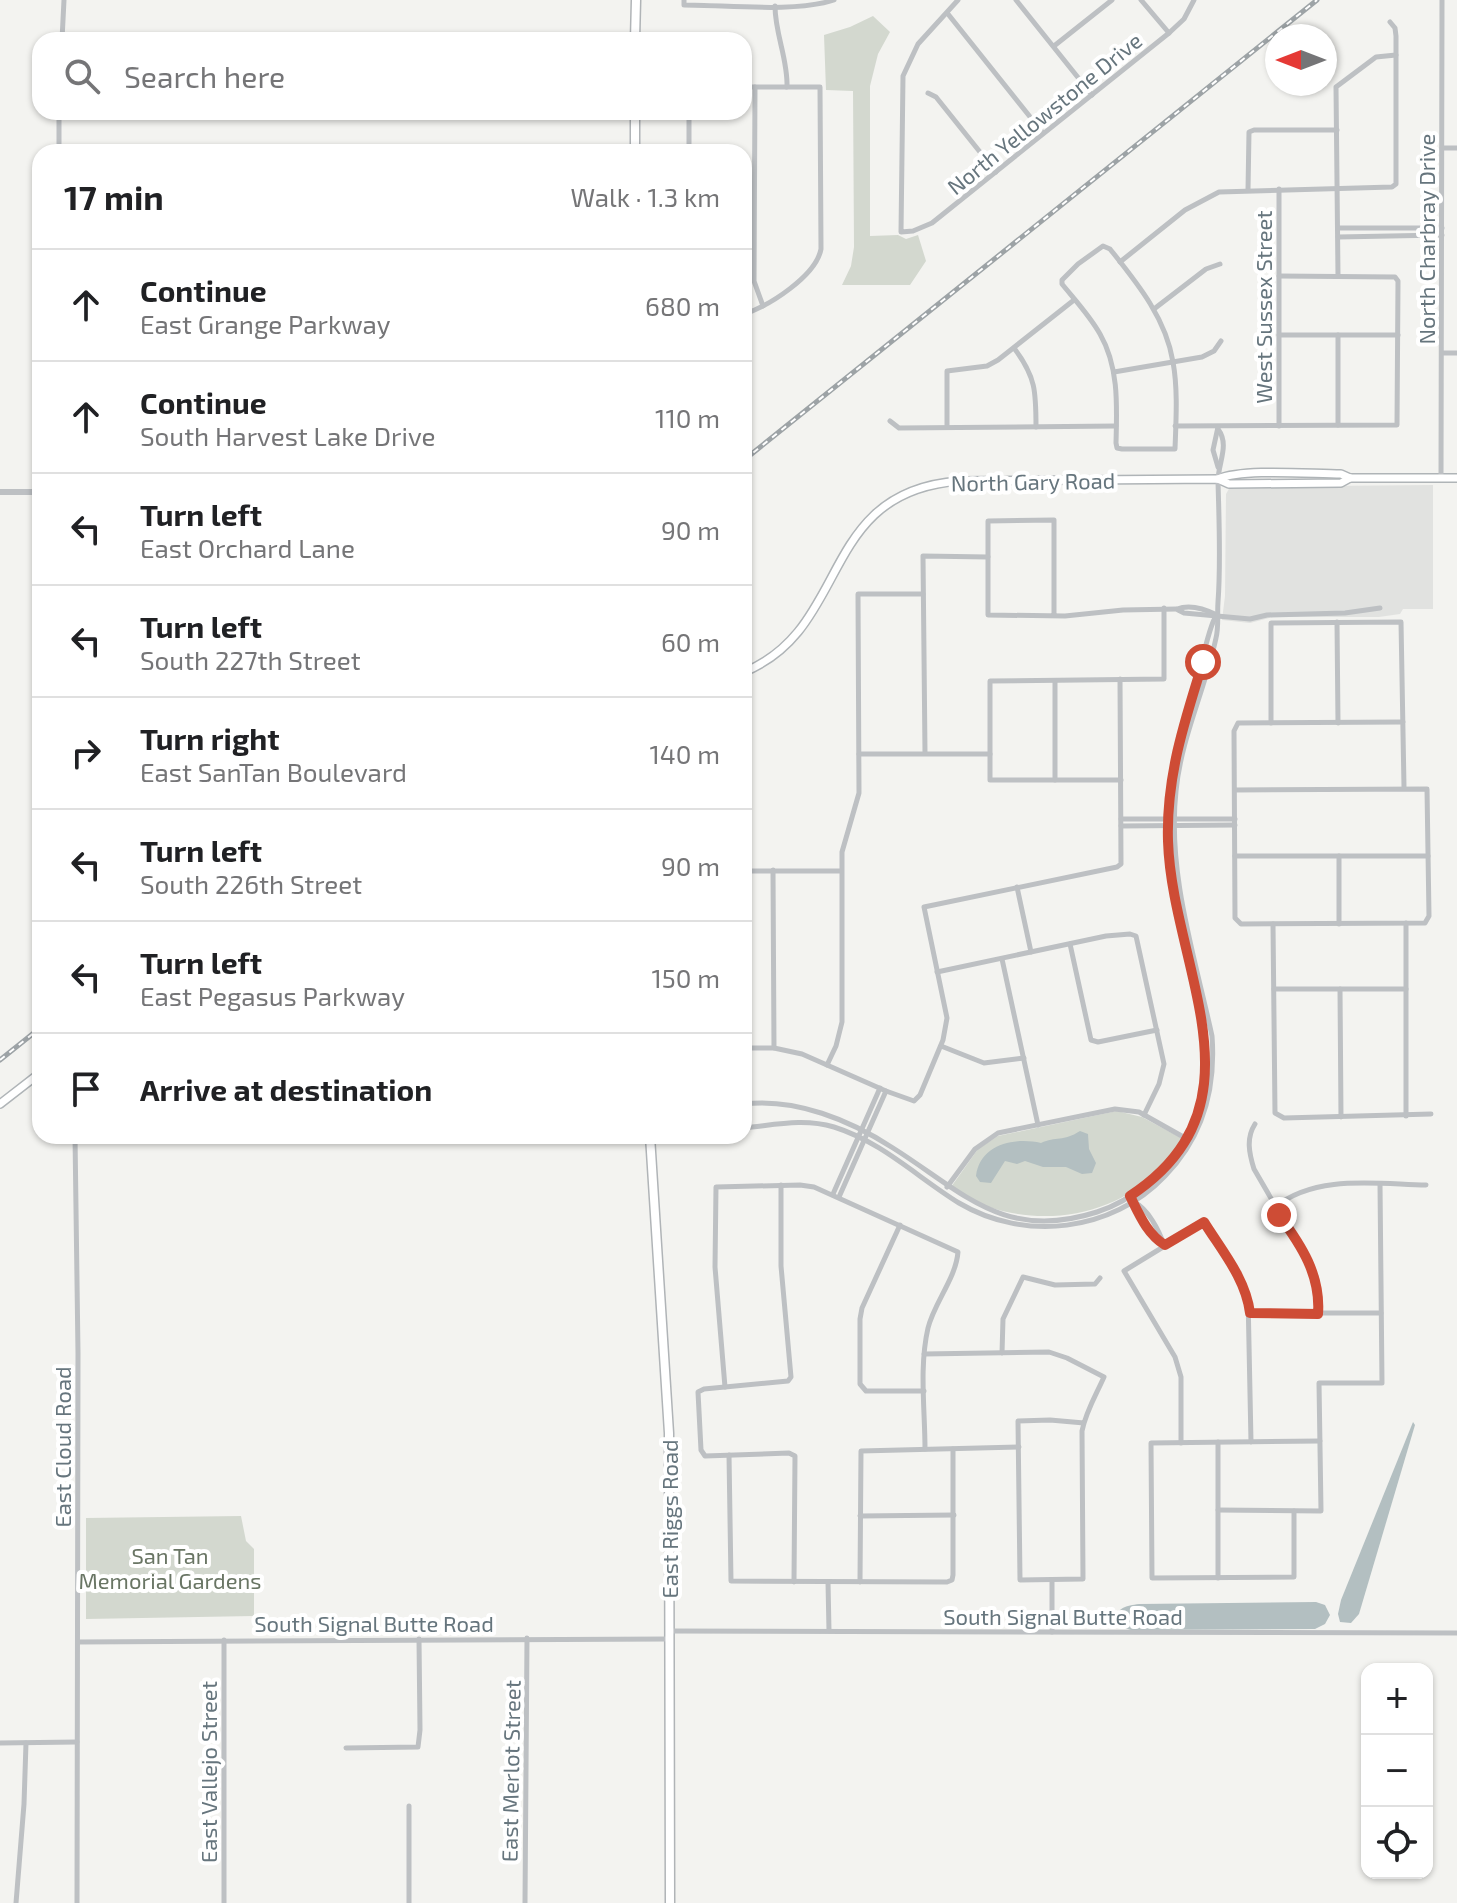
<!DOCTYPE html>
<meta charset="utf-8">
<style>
:root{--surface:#fff;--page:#f6f6f6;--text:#202124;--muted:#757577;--line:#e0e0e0}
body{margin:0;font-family:"Exo 2",sans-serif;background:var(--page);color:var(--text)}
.controls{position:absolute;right:24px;bottom:24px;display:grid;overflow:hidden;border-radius:16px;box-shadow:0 2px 6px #0004}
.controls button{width:72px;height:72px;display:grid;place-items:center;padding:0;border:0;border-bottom:2px solid var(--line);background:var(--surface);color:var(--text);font:40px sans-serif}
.compass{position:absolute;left:1265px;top:24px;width:72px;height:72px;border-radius:50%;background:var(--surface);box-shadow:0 2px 6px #0004;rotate:270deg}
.stop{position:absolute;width:24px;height:24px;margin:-18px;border:6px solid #ce4c35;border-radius:50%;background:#fff}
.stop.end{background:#ce4c35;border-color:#fff;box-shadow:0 2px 8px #0008}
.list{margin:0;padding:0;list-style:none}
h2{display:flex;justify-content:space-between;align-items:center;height:104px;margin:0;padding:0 32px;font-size:34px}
h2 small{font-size:26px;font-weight:400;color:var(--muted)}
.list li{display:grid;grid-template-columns:52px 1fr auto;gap:24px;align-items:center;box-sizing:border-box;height:112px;padding:0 32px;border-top:2px solid var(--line)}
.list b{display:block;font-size:30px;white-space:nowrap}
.list p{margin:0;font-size:26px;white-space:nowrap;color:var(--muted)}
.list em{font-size:26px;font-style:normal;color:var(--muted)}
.icon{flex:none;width:44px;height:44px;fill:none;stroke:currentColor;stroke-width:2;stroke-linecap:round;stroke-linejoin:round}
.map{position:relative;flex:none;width:1457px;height:1903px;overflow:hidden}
.search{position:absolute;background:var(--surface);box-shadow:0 2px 6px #0004;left:32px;top:32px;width:720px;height:88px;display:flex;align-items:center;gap:20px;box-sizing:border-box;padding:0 28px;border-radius:24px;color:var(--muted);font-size:30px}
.panel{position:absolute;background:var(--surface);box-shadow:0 2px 6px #0004;left:32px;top:144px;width:720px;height:1000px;border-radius:24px}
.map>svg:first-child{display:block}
</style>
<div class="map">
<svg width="1457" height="1903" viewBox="0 0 1457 1903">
<rect width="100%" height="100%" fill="#f3f3f0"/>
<polygon fill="#e1e2e0" points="1433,485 1433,609 1403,609 1400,614 1379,617 1273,617 1250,623 1222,620 1225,596 1226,494 1230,487"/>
<g fill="#d3d8cf">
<polygon points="873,16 890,32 878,54 870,86 870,236 898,235 906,239 918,235 926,261 910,285 842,285 851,266 854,247 853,91 826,90 824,35 850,27"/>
<path d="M1117,1111L1142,1117L1183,1139C1176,1149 1169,1160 1160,1169C1116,1214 1049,1227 989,1207C976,1202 963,1193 951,1187L978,1149L998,1136Z"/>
<polygon points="241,1516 246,1541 254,1549 254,1616 86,1619 86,1518"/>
</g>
<g fill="#b3bfc1">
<path d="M1080,1131L1088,1134L1089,1149L1096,1163L1092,1173L1082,1174L1066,1167H1043L1025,1161L1017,1164L1005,1161L991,1183L980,1182L976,1176C980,1144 1015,1137 1041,1143C1056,1136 1063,1142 1080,1131Z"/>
<polygon points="1413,1422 1415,1425 1359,1614 1351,1623 1340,1622 1338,1614 1341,1600"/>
<path d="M1316,1602L1325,1605L1330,1615L1325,1624L1315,1629L1131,1630L1119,1626L1115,1621C1117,1607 1126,1606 1139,1604Z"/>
</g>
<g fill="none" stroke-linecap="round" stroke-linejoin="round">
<defs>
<g id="secondary">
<path d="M1218,479C1244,468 1310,474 1341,474L1350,478H1457"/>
<path d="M744,672C852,628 817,492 959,481L1218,479L1229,484L1341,483L1350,478"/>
<polyline points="0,1104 40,1073"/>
</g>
<g id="primary">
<polyline points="635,40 636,0"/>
<polyline points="635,112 635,152"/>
<polyline points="650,1136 669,1433 670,1903"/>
</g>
</defs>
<use href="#secondary" stroke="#afb4b7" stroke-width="10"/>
<use href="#primary" stroke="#b0b4b7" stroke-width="11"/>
<g stroke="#bdc0c3" stroke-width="5">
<path d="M684,0V5C727,5 795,13 834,0"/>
<polyline points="958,0 918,44 903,76 901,232 913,231 932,223 1169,33 1184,19 1194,0"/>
<polyline points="1016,0 1092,95"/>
<polyline points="1141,0 1169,33"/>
<path d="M775,6C775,34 788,59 787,87"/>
<polyline points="948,14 1043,133"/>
<polyline points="62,40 64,0"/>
<polyline points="1054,46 1112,0"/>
<path d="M744,87H820L821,249C816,276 769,306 744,314"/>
<polyline points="755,87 754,281 763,306"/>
<polyline points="928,93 936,97 996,172"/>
<polyline points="689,112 689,152"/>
<polyline points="1442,148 1457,148"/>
<polyline points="59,152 59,112"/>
<polyline points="1279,189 1279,426"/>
<polyline points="1248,190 1249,132 1254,130 1337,130"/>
<polyline points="1338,228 1442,228"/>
<polyline points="1338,237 1442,235"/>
<path d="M1103,246L1110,249C1137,283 1166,318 1173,362C1178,389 1176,421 1175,449H1122L1117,448L1116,443C1117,406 1119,367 1100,334C1090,316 1075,300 1062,284V280L1078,264Z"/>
<polyline points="1120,262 1185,210 1219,192 1392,187 1396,184 1396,36 1395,28 1390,22"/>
<polyline points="1338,276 1336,87 1376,57 1396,55"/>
<polyline points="1154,309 1206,269 1220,264"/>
<polyline points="1279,335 1398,335"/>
<path d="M1014,348C1036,377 1036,392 1036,427"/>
<polyline points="1442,353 1457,353"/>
<polyline points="1114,372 1202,357 1214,351 1221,341"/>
<polyline points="890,421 899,428 1116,426"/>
<polyline points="1338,425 1338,335"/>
<polyline points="1175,426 1397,425 1398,281 1395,277 1279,276"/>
<polyline points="947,427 947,371 987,366 998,360 1074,300"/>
<polyline points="1218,467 1213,450 1218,427"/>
<polyline points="1441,478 1442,0"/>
<polyline points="1178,610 1184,613 1250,619 1267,615 1345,613 1380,608"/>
<path d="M1054,616V520L988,521V615L1065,616L1123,610L1177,609C1190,604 1205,609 1217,615"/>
<polyline points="1337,622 1338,723"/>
<polyline points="1271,723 1271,623 1401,622 1404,787"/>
<polyline points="925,753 923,556 988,557"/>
<polyline points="859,754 990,754"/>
<polyline points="1055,780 1055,681"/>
<polyline points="1121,780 990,780 990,681 1164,679 1164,608"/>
<polyline points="1235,790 1427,789 1429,916 1425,923 1241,924 1235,918 1234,731 1238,723 1403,722"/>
<polyline points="1121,819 1235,819"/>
<polyline points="1121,826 1235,825"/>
<polyline points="1235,856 1428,856"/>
<polyline points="773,870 774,1048"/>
<polyline points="744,871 841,871"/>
<polyline points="1017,887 1031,952"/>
<polyline points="1406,923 1406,1116"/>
<polyline points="1273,924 1275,1113 1284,1118 1431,1114"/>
<polyline points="1339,924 1339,856"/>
<polyline points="1070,944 1091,1040 1098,1042 1157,1030"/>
<polyline points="1002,959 1038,1125"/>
<polyline points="937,972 1106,936 1130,934 1136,936 1164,1064 1159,1084 1144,1115"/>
<polyline points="1274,989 1406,989"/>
<polyline points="1340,989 1341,1117"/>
<polyline points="941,1046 984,1063 1024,1058"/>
<polyline points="744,1048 774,1048 802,1054 886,1091 914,1101 920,1095 943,1040 947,1018 924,907 1117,867 1121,864 1120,679"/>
<polyline points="827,1065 836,1046 842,1022 842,852 859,793 858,594 923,594"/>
<path d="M744,1104C796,1098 850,1120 893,1148C963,1192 1004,1242 1097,1212C1134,1200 1164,1173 1184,1141C1237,1057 1177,947 1169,857C1163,797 1178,742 1196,685C1201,668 1208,628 1216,616"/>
<path d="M1255,1124C1246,1138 1249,1153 1254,1169L1316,1276L1319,1293L1318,1314"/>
<path d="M744,1128C775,1125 803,1118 834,1127C882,1142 917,1177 959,1203C1025,1242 1112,1232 1165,1176C1202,1138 1216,1089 1212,1036C1195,957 1167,873 1176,791C1181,738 1205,690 1216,638C1219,626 1217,615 1218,602C1221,562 1219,521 1218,481C1218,463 1230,445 1218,429"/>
<polyline points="75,1136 78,1353 77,1903"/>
<polyline points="781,1185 781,1266 791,1377 788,1381 704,1389 698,1392 701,1450 705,1456 789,1453 795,1456 794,1582"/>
<polyline points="947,1187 975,1149 998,1133 1115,1109 1139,1112 1187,1139"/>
<polyline points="833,1194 880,1088"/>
<polyline points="839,1197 886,1091"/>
<path d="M1132,1201C1137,1217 1150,1236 1165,1245"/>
<path d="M1134,1202C1148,1209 1159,1230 1164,1245"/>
<path d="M1275,1207C1316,1174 1376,1184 1426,1185"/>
<polyline points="900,1225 862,1308 860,1319 860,1384 866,1391 924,1391"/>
<polyline points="1250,1313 1381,1313"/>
<polyline points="1002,1353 1003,1319 1023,1277 1055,1285 1095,1284 1100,1278"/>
<path d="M924,1354L1049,1352L1067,1358L1104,1377C1096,1395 1086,1411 1082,1431L1083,1579L1020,1580L1018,1421L1050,1420L1084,1423"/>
<path d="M725,1387L715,1267L716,1187L800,1185L814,1187L958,1252C956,1278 934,1303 928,1328C919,1367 925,1410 925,1449"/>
<polyline points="1218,1442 1218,1578"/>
<polyline points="1181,1443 1181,1377 1175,1357 1124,1271 1204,1222 1248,1296 1251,1442"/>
<polyline points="729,1455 731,1581 947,1582 952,1580 953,1575 953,1449"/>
<polyline points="1218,1510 1321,1511 1319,1383 1382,1383 1380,1184"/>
<polyline points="1294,1511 1294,1577 1152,1578 1151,1443 1320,1441"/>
<polyline points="860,1516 954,1515"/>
<polyline points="1052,1580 1052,1632"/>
<polyline points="828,1582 829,1631"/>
<polyline points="860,1582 861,1451 1019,1447"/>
<polyline points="670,1631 1457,1633"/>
<polyline points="78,1642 669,1639"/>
<polyline points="0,1743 77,1742"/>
<polyline points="346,1748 418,1747 420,1730 419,1639"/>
<polyline points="16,1903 24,1804 26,1743"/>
<polyline points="224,1903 224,1640"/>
<polyline points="409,1903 409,1806"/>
<polyline points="525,1903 527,1638"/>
</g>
<polyline stroke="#bdc0c3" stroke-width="6" points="0,492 40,492"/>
<use href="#secondary" stroke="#fff" stroke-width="7"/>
<use href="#primary" stroke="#fff" stroke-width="8"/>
<defs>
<g id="rail">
<polyline points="744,460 1317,0"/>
<polyline points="0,1060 40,1028"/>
</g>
</defs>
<use href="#rail" stroke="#9da3a6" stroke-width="5"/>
<use href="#rail" stroke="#fff" stroke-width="2" stroke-dasharray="6" stroke-linecap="butt"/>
</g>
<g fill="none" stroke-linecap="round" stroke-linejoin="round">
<path stroke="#ce4c35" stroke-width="10" d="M1203,662C1184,722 1166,778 1168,841C1172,968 1270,1104 1130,1196C1139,1214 1147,1234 1165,1245L1204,1222C1222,1251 1246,1279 1250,1313L1318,1314C1321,1275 1301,1245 1279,1215"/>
</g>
<g text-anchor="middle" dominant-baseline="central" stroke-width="8" stroke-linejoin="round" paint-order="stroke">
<g font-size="22" fill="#66757d" stroke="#fff">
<text transform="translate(1044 113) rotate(-39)">North Yellowstone Drive</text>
<text transform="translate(1426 239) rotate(-90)">North Charbray Drive</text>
<text transform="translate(1263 307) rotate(-90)">West Sussex Street</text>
<text transform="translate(1033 481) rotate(-1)">North Gary Road</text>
<text transform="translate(62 1447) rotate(-90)">East Cloud Road</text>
<text transform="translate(669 1519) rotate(-90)">East Riggs Road</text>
<text x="1063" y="1616">South Signal Butte Road</text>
<text x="374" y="1623">South Signal Butte Road</text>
<text transform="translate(510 1771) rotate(-89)">East Merlot Street</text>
<text transform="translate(208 1772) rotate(-90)">East Vallejo Street</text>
</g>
<g font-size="22" fill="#697564" stroke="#fff">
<text x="170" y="1555">San Tan<tspan x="170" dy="25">Memorial Gardens</tspan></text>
</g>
</g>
</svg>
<div class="controls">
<button>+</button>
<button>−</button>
<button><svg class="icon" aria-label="locate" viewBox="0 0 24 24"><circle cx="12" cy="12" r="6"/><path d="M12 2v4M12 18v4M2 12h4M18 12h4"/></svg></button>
</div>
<svg class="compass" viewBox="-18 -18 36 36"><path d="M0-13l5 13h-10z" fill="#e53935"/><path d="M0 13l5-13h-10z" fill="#757577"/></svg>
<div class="stop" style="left:1203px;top:662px"></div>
<div class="stop end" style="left:1279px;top:1215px"></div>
<div class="search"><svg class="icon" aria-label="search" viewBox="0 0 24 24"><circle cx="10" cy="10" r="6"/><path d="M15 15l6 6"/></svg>Search here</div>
<section class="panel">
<h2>17 min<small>Walk · 1.3 km</small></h2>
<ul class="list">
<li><svg class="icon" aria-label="ahead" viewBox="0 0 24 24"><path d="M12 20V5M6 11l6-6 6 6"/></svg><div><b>Continue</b><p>East Grange Parkway</p></div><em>680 m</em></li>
<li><svg class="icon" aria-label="ahead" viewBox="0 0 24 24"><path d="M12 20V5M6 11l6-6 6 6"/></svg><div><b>Continue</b><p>South Harvest Lake Drive</p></div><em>110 m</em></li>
<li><svg class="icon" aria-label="left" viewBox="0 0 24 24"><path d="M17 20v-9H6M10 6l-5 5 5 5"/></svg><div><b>Turn left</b><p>East Orchard Lane</p></div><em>90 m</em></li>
<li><svg class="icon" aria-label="left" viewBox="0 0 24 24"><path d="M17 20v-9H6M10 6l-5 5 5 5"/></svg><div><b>Turn left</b><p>South 227th Street</p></div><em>60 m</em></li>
<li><svg class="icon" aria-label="right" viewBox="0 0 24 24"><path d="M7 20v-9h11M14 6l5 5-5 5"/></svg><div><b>Turn right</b><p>East SanTan Boulevard</p></div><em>140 m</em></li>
<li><svg class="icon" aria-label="left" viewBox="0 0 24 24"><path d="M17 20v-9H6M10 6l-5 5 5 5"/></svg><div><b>Turn left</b><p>South 226th Street</p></div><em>90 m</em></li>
<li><svg class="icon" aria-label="left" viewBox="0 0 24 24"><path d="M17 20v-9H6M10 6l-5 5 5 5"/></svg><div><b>Turn left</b><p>East Pegasus Parkway</p></div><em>150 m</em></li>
<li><svg class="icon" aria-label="arrive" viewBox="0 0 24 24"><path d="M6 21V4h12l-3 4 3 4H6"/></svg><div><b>Arrive at destination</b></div></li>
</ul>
</section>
</div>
